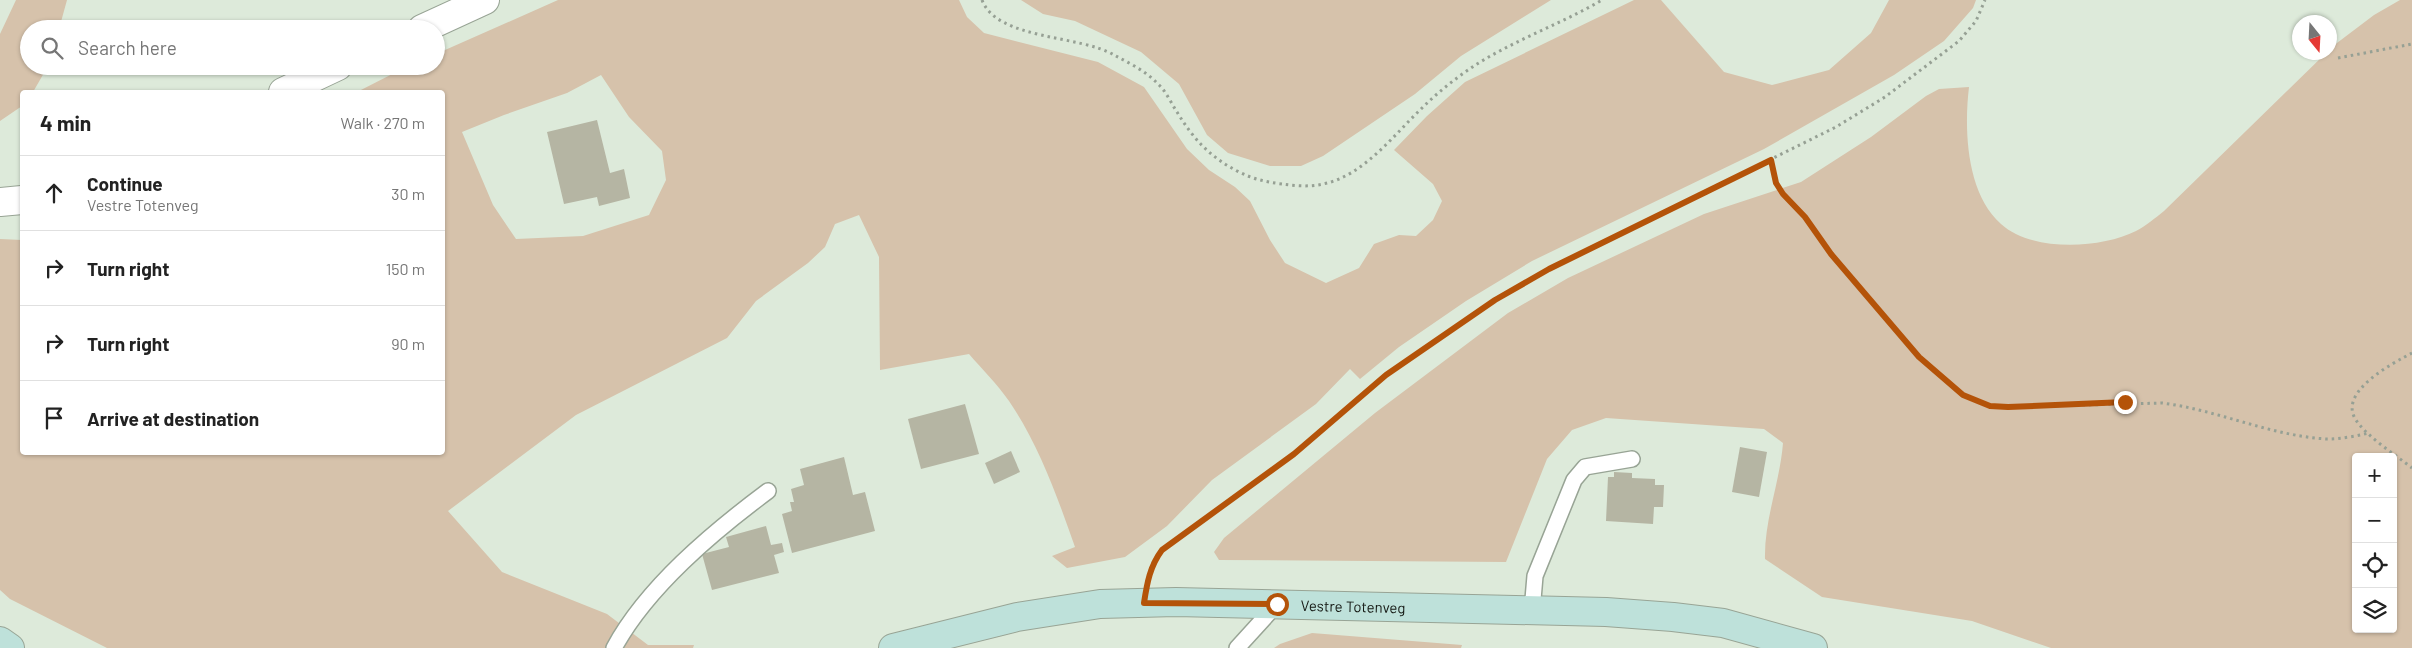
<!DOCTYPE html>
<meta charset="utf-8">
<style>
:root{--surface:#fff;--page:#f2f2f2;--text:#222;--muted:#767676;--line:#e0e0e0}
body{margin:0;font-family:Barlow,sans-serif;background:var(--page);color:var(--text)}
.controls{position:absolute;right:15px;bottom:15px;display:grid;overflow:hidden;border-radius:5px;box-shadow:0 1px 4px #0004}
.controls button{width:45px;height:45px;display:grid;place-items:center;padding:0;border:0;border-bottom:1px solid var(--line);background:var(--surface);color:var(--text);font:25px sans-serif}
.compass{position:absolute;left:2292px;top:15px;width:45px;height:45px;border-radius:50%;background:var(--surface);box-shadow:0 1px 4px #0004;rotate:162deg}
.stop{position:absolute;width:15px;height:15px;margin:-11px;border:4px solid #b45309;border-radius:50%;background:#fff}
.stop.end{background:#b45309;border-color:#fff;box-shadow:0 1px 5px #0008}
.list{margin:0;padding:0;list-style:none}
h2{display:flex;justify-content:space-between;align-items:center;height:65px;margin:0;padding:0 20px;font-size:21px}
h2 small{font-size:16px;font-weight:400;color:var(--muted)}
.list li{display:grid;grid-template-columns:32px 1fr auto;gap:15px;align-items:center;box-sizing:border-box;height:75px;padding:0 20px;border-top:1px solid var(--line)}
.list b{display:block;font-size:19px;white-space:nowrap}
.list p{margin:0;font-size:16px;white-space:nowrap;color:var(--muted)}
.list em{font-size:16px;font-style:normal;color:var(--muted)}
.icon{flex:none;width:28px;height:28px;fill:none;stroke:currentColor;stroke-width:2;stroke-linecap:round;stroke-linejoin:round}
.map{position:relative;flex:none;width:2412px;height:648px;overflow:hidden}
.search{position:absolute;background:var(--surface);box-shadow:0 1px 4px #0004;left:20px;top:20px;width:425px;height:55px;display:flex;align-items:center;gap:12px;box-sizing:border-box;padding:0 18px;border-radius:28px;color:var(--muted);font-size:19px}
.panel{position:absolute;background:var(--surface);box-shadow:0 1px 4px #0004;left:20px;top:90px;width:425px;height:365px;border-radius:5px}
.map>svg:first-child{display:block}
</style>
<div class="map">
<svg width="2412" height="648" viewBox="0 0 2412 648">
<rect width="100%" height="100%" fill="#ddeada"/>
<g fill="#d6c2ab" fill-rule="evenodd">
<polygon points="16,0 67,0 59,29 29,29 29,66 48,66 33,92 22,92 22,106 0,121 0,34"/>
<path d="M558,0H959L967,17L984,33L1098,62L1144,87L1187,149L1209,170L1235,187L1250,201L1270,240L1285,263L1326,283L1359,268L1374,244L1399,235L1416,236L1433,220L1442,201L1433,184L1394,150L1427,116L1465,82L1634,0H1661L1724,72L1772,85L1829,70L1871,33L1889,0H1976L1973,8L1944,41L1894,75L1764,149L1532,261L1466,301L1399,347L1360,379L1350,369L1316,404L1212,480L1167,526L1125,557L1067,568L1052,556L1075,547C1057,496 1039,445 1009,401C997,384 982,369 969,354L880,370L879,257L859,215L835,224L825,247L808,263L756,301L727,338L576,415L448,511L502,572L607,614L648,645H694L693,648H107L10,599L0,590V239L22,240V452H442V92H357L408,66H436V54ZM601,75L629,117L662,151L666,180L649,215L583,236L516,239L493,205L462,132L504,115L567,93Z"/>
<polygon points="1021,0 1551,0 1461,56 1415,94 1323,156 1301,166 1270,166 1228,153 1207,135 1179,84 1141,52 1075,21 1043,14"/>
<path d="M2400,0H2412V648H2051L1972,621L1822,597L1765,559C1764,520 1780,482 1783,443L1764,429L1606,418L1572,430L1547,459L1506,562L1219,560L1214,552L1224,538L1375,413L1508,313L1568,278L1704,214L1801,182L1871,137L1926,96L1939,89L1969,87C1964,129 1966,193 2001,224C2032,252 2100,249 2136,231C2146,226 2155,218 2164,211L2326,53L2330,52L2333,46L2374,15ZM2356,457H2393V629H2356Z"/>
<polygon points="1312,633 1462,645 1461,648 1274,648 1280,644"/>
</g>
<g fill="#b5b5a3">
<polygon points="597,120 610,173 624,169 630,198 599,206 597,197 564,204 547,132"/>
<polygon points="965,404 979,454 921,469 908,419"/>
<polygon points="1740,447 1767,452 1759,497 1732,492"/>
<polygon points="1011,451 1020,472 994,484 985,463"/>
<polygon points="844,457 853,495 865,492 875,531 792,553 782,514 792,511 790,502 794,502 791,489 804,485 800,469"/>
<polygon points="1614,472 1632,473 1632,478 1655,479 1655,485 1664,485 1663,507 1654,507 1653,524 1606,521 1608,477 1614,477"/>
<polygon points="766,526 771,545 782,543 784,552 774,555 779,573 712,590 702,554 729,547 726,537"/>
</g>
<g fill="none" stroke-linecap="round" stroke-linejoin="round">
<defs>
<g id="lane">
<polyline points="1532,611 1535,576 1574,480 1585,467 1632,459"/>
<path d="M614,648C647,587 713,532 768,491"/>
<polyline points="1237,648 1277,604"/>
</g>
<g id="street">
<polyline points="422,29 485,0"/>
<polyline points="283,92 338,66"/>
<polyline points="0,202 22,200"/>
</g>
<g id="secondary">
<polyline points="0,641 10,648"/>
<path id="s1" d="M893,648L1017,617L1100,604L1176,602L1606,612L1673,617L1723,623L1813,648"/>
</g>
</defs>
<use href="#lane" stroke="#98a495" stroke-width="18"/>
<use href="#street" stroke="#98a495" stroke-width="30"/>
<use href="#secondary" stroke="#98a495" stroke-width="30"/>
<g stroke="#96a094" stroke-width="3" stroke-dasharray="2.5 4" stroke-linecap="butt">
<path d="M982,0C997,40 1081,35 1114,55C1129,63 1146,71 1158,84C1166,91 1171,103 1177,112C1194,140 1210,157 1239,172C1253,179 1266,182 1282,184C1295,186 1310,187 1323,184C1363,176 1393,136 1421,109C1438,92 1457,77 1477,64C1517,39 1561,24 1602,0"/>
<polyline points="2338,58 2412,44"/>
<path d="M1771,160L1776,183L1783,195L1805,217L1831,254L1919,357L1963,395L1990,406L2008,407L2162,403C2218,410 2271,436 2327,439C2341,439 2356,436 2369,433"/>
<path d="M2412,353C2393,363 2337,392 2356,420C2367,437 2396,455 2412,468"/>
<polyline points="1150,570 1154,560 1163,550 1294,454 1386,375 1495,300 1549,269 1836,127 1885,97 1959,41 1976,21 1985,0"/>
</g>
<use href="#lane" stroke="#fff" stroke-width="15"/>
<use href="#street" stroke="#fff" stroke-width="28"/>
<use href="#secondary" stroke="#bee1da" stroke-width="28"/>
</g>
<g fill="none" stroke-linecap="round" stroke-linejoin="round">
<path stroke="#b45309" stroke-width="6" d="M1277,604L1144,603C1147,583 1150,566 1162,550L1294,454L1386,375L1495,300L1549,269L1771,160L1776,183L1783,194L1805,217L1831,254L1919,357L1963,395L1990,406L2008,407L2125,402"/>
</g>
<g text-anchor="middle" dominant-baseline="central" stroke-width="4" stroke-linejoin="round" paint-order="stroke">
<g font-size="15" fill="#141813" stroke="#ddeada">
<text stroke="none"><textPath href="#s1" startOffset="465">Vestre Totenveg</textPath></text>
</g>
</g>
</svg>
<div class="controls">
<button>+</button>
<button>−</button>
<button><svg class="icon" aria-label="locate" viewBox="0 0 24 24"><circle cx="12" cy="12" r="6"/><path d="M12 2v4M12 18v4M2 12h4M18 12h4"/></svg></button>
<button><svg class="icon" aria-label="layers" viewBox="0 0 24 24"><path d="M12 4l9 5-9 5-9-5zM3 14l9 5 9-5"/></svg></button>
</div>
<svg class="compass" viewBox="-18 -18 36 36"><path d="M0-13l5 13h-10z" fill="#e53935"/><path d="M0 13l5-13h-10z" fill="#767676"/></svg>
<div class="stop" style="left:1277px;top:604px"></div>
<div class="stop end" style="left:2125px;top:402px"></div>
<div class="search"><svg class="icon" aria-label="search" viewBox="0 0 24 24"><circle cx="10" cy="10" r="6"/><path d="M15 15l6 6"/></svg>Search here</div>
<section class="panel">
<h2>4 min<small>Walk · 270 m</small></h2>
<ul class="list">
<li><svg class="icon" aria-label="ahead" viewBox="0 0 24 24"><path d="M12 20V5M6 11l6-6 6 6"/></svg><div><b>Continue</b><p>Vestre Totenveg</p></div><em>30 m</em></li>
<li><svg class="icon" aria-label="right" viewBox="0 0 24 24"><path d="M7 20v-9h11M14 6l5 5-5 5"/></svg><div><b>Turn right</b></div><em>150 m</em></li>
<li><svg class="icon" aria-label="right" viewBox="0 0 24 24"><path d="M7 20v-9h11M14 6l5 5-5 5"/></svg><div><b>Turn right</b></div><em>90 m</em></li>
<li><svg class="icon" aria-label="arrive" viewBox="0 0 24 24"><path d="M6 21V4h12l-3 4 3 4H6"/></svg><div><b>Arrive at destination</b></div></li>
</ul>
</section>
</div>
